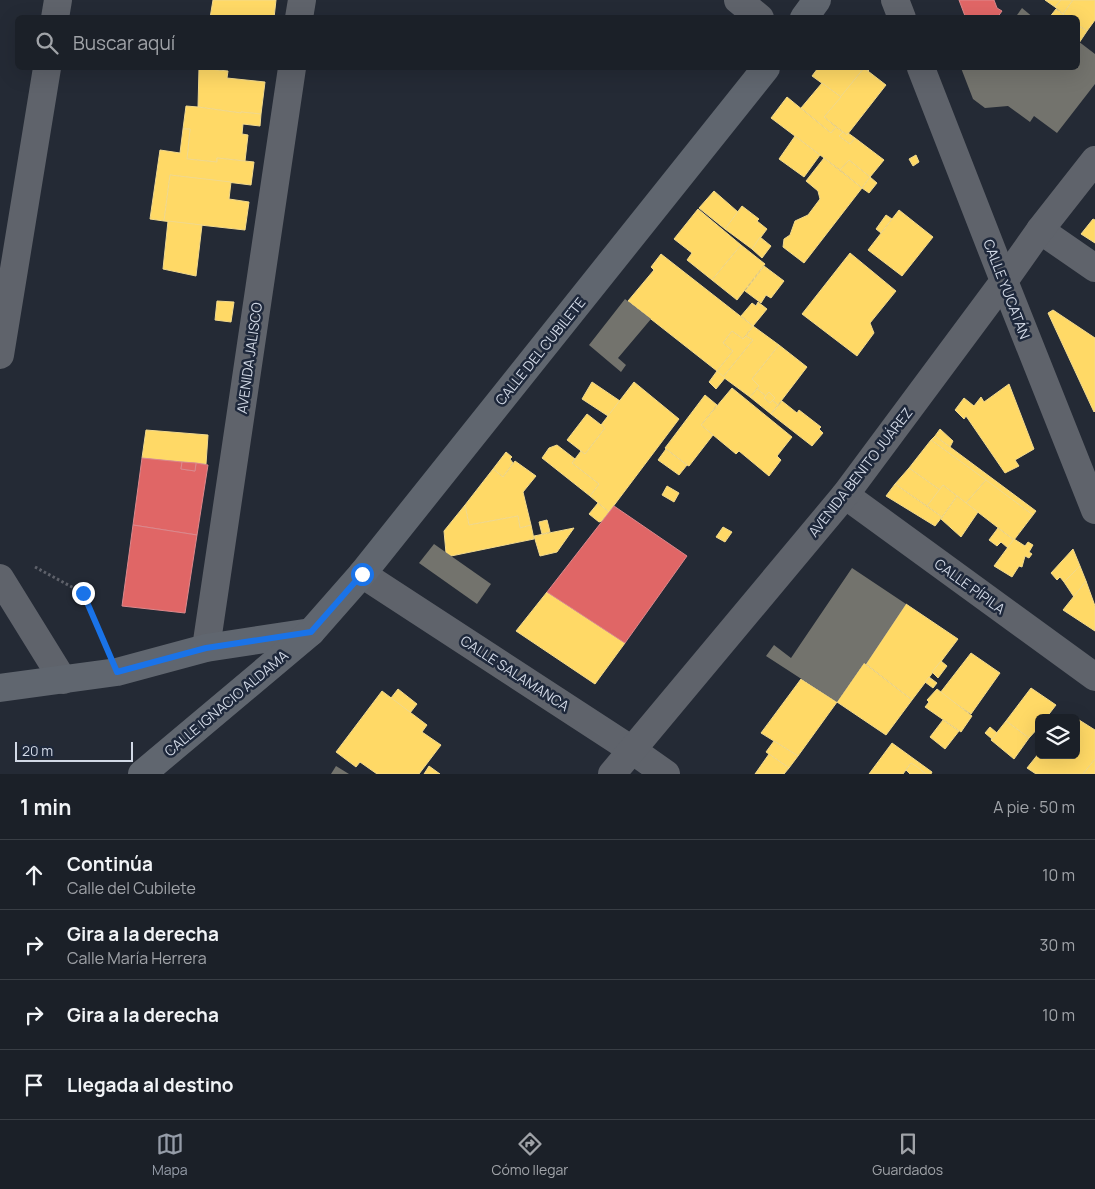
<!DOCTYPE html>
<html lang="es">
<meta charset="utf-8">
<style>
:root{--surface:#1b2028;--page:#242830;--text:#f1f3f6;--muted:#a0a3a8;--line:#393e45;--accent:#959ca8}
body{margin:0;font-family:Manrope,sans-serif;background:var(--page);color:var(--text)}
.controls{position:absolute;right:15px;bottom:15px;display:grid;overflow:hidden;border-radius:8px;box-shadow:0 5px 20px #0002}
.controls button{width:45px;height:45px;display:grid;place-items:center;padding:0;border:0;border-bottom:1px solid var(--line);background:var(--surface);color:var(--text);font:25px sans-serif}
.scale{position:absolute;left:15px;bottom:12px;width:118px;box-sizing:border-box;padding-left:5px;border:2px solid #d2d9e6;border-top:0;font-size:14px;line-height:18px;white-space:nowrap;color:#d2d9e6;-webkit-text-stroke:4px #1e283b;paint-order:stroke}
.stop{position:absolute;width:15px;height:15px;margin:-11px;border:4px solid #1a73e8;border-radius:50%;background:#fff}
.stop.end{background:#1a73e8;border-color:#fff;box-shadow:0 1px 5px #0008}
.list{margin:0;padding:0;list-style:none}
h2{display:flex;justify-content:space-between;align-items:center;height:65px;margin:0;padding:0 20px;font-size:21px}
h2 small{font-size:16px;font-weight:400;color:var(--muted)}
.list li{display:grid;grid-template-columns:32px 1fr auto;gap:15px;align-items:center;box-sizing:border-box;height:70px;padding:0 20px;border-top:1px solid var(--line)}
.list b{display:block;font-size:19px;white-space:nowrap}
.list p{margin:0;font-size:16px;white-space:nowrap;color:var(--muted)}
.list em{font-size:16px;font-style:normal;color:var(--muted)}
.icon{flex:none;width:28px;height:28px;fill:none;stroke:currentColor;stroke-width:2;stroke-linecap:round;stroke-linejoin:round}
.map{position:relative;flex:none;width:1095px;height:774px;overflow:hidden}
.search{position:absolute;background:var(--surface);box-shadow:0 5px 20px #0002;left:15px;right:15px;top:15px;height:55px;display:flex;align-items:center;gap:12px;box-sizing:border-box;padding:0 18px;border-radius:8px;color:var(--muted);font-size:19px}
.sheet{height:345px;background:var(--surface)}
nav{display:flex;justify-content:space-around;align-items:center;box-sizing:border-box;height:70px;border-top:1px solid var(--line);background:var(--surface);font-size:14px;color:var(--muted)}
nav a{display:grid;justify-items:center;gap:2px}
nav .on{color:var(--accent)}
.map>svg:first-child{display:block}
</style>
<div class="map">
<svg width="1095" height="774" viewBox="0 0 1095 774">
<rect width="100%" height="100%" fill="#242a35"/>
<g fill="#ffd966" stroke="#f2d98c">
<polygon points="213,0 276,0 274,18 210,18"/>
<polygon points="1045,0 1061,0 1055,7"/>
<polygon points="1061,0 1073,0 1063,14 1055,7"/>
<polygon points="1073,0 1095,0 1095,20 1087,31 1078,25 1078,18 1068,18 1063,14"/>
<polygon points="1056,9 1063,14 1068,18 1049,18"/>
<polygon points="1079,26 1087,31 1079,43 1078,41 1078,28"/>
<polygon points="199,68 228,71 227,78 265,82 261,114 241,112 241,113 198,107"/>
<polygon points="818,68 871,68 868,71 864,68 841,97 812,76"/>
<polygon points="864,68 886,85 847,135 824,117"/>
<polygon points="822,83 841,97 824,117 836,127 831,133 801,108"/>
<polygon points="787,97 831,133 836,127 843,132 839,136 850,144 855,138 884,160 870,177 849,160 840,170 771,118"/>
<polygon points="186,106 198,107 241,113 241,112 261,114 260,126 243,124 242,134 248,135 245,161 217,158 217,162 187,159 190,129 183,129"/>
<polygon points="183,129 190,129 187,159 217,162 217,158 254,162 251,185 170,175 164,221 150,219 160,150 180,153"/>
<polygon points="843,132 847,135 848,133 855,138 850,144 839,136"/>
<polygon points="795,136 820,155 804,177 779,159"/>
<polygon points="916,155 919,162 913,166 909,159"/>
<polygon points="824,158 862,188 804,263 783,247 784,239 790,235 795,221 808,215 820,199 818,191 806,181"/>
<polygon points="849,160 870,177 862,188 840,170"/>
<polygon points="170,175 231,182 229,199 249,202 245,230 164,221"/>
<polygon points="870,177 877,183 869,193 862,188"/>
<polygon points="714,191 738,212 725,229 699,208"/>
<polygon points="742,206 759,219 757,221 767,229 752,249 725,229"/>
<polygon points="698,209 741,245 712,280 687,260 692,253 674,239"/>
<polygon points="899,210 933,237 902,276 868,250"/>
<polygon points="886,215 892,219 881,233 876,229"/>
<polygon points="1093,219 1095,220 1095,243 1081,234"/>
<polygon points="168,221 202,225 196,276 163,269"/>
<polygon points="760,237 771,246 762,258 752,249"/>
<polygon points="741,245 765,264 737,300 712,280"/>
<polygon points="850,253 896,291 870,323 874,333 857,356 802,314"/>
<polygon points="661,254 753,326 743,339 732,331 723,343 733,351 717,371 628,301 654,270 651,267"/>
<polygon points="764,266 784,281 771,298 766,295 761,303 745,291"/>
<polygon points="217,301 234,302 231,322 215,320"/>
<polygon points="758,302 767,309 753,326 741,316 752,303 756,306"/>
<polygon points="1053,310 1095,338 1095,411 1094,412 1048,313"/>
<polygon points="753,326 779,345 752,379 759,386 750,397 723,377 753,340 746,336"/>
<polygon points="732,331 743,339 746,336 753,340 723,377 717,371 733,351 723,343"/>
<polygon points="779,345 807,367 778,405 772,400 775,398 769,392 766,396 757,389 759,386 752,379"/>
<polygon points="717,371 725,378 716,389 709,382"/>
<polygon points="592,382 620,401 608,416 582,399"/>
<polygon points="634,382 679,419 609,512 590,496 599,484 572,463 581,451 585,454 605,428 601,425"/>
<polygon points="1009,384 1034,449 1015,460 1019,466 1005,473 966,416 964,419 955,410 964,398 974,406 981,397 984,402"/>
<polygon points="732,388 792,437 777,456 781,460 769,476 739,451 736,454 701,425"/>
<polygon points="757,389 766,396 764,398 770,403 772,400 778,405 771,414 750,397"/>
<polygon points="769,392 775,398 770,403 764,398"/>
<polygon points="705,395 717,405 701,425 713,435 689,466 687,465 665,448"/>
<polygon points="782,401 797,413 799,410 821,427 819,429 823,433 812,446 771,414"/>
<polygon points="587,414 605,428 585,454 567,440"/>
<polygon points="940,429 953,441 950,447 935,436"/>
<polygon points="146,430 208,435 206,464 142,458"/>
<polygon points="935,436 950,447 1036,511 1033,515 931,440"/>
<polygon points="931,440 986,480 966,503 943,485 940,490 909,468"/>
<polygon points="557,445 575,459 572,463 599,484 590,496 542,458 549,448"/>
<polygon points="666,449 687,465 679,475 658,460"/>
<polygon points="506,452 512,457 510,459 513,463 503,477 493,469"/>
<polygon points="515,461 536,476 523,492 531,525 520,528 518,516 469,525 465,505 493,469 503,477"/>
<polygon points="909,468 940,490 927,506 895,484"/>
<polygon points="986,480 1033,515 1014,540 966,503"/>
<polygon points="895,484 942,517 935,526 886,496"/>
<polygon points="943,485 957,496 942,517 927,506"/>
<polygon points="667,486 679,493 674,502 662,495"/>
<polygon points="957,496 978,512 961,537 941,519"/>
<polygon points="598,503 609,512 602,521 599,522 589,514"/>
<polygon points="465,505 469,525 518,516 520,528 531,525 534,539 451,556 446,553 444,531"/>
<polygon points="547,520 550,532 542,534 539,522"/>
<polygon points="723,527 732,532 725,542 716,537"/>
<polygon points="574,528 557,552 540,556 534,536"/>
<polygon points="998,528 1014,540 1008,548 1001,542 997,546 989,540"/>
<polygon points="1014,539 1025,546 1028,542 1033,545 1029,552 1032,554 1029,558 1025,556 1022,567 1019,566 1012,577 994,566"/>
<polygon points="1073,549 1080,566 1064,582 1060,577 1057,580 1051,573"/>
<polygon points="1080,566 1086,581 1074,597 1064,582"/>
<polygon points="1086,581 1095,606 1095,631 1063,610"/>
<polygon points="547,592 625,643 595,684 516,631"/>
<polygon points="906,604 958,639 912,700 866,664"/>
<polygon points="971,653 1000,673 971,714 940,693"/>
<polygon points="941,661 947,666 938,678 932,672"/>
<polygon points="864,663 912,700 886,735 837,702"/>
<polygon points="929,677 937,683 933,688 925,682"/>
<polygon points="801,679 837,702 798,756 761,733"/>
<polygon points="1031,688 1056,705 1046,718 1039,718 1039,727 1029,738 1006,721"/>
<polygon points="398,689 417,704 410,713 391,698"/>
<polygon points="937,689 972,716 961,732 925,707 929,702 927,700"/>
<polygon points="382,691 427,725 422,732 441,745 419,774 377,774 360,762 356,767 336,752"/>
<polygon points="1076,718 1095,730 1095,759 1083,774 1036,774 1027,768 1039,753 1039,755 1076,755"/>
<polygon points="943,720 959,731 945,749 930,737"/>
<polygon points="1006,721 1029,738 1014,759 991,740"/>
<polygon points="990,727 997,733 992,739 985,733"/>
<polygon points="774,741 798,756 789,768 766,752"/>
<polygon points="892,743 932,772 931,774 926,774 911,763 903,774 869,774"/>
<polygon points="769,754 789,768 784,774 755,774"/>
<polygon points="1095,759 1095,774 1083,774"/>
<polygon points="911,763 916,766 926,774 910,774 906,770"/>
<polygon points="429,766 440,774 424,774"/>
</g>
<g fill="#e06666" stroke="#dc888c">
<polygon points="959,0 994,0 997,8 1002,11 997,18 964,18 965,16"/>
<polygon points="142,458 182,462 181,469 195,471 196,463 208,465 197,535 133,525"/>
<polygon points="182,462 196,463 195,471 181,469"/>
<polygon points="614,506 687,556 625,643 547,592"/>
<polygon points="133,525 197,535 185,613 122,606"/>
</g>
<g fill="#73736d">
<polygon points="1022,8 1034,18 1015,18"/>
<polygon points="1078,41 1095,54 1095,84 1057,133 1034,116 1030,122 1008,106 985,108 973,99 961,68 1078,68"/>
<polygon points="625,299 651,319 618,358 626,365 621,372 589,345"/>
<polygon points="434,544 491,584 477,604 419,563"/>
<polygon points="852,568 906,604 866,664 864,663 837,702 766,656 774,645 791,658"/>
<polygon points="336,766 349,774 331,774"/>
</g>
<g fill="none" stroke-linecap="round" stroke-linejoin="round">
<polyline stroke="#5e616a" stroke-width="3" stroke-dasharray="2.5 2.5" stroke-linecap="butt" points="35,567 83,593 103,638"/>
<g stroke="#5f636b" stroke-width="28">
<polyline points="738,0 760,18"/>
<polyline points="895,0 902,18"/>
<polyline points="55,18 58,0"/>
<polyline points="299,18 302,0"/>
<polyline points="921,68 1004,281 1095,510"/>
<polyline points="1040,230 1095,268"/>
<polyline points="0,355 47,68"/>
<polyline points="845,495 1095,677"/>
<polyline points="362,574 632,750 666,774"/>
<polyline points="0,578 63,680"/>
<polyline points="206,648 292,68"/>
<polyline points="612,774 845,495 1004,281 1040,230 1095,160"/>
</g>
<g stroke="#60666f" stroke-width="28">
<polyline points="804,18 817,0"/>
<polyline points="0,688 117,672 206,648 311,632"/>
<polyline points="142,774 311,632 362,574 766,68"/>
</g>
</g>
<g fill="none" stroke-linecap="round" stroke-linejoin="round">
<polyline stroke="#1a73e8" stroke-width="6" points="83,593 117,672 206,648 311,632 362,574"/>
</g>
<g text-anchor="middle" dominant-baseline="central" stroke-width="5" stroke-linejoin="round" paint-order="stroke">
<g font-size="14" fill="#d2d9e6" stroke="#1e283b">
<text transform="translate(1007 289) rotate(69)">CALLE YUCATÁN</text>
<text transform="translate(540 351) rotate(-51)">CALLE DEL CUBILETE</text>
<text transform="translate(249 358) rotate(-82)">AVENIDA JALISCO</text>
<text transform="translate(860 472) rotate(-52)">AVENIDA BENITO JUÁREZ</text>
<text transform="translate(970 586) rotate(36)">CALLE PÍPILA</text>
<text transform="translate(515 673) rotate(33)">CALLE SALAMANCA</text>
<text transform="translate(226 703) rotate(-40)">CALLE IGNACIO ALDAMA</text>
</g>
</g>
</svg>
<div class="controls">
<button><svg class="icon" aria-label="layers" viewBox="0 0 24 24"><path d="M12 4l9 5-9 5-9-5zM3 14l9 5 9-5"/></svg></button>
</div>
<div class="scale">20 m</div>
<div class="stop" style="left:362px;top:574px"></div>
<div class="stop end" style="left:83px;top:593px"></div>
<div class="search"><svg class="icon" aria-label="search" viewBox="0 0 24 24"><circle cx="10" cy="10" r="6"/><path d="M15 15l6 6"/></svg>Buscar aquí</div>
</div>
<section class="sheet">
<h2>1 min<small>A pie · 50 m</small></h2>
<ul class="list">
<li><svg class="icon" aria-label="ahead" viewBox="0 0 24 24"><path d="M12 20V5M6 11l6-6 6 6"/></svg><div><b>Continúa</b><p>Calle del Cubilete</p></div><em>10 m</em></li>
<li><svg class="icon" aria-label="right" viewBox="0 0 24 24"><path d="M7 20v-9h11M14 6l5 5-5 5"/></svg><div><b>Gira a la derecha</b><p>Calle María Herrera</p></div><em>30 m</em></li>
<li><svg class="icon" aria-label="right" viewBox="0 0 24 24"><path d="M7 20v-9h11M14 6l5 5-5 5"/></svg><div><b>Gira a la derecha</b></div><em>10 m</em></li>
<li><svg class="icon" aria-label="arrive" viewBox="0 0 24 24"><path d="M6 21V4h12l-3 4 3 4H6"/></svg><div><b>Llegada al destino</b></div></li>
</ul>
</section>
<nav>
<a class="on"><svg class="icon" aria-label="map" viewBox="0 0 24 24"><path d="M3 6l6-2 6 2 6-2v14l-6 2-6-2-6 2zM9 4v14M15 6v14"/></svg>Mapa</a>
<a><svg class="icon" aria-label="directions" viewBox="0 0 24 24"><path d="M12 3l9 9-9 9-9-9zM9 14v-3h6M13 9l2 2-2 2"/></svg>Cómo llegar</a>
<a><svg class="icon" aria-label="saved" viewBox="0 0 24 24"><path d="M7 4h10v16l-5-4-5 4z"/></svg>Guardados</a>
</nav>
